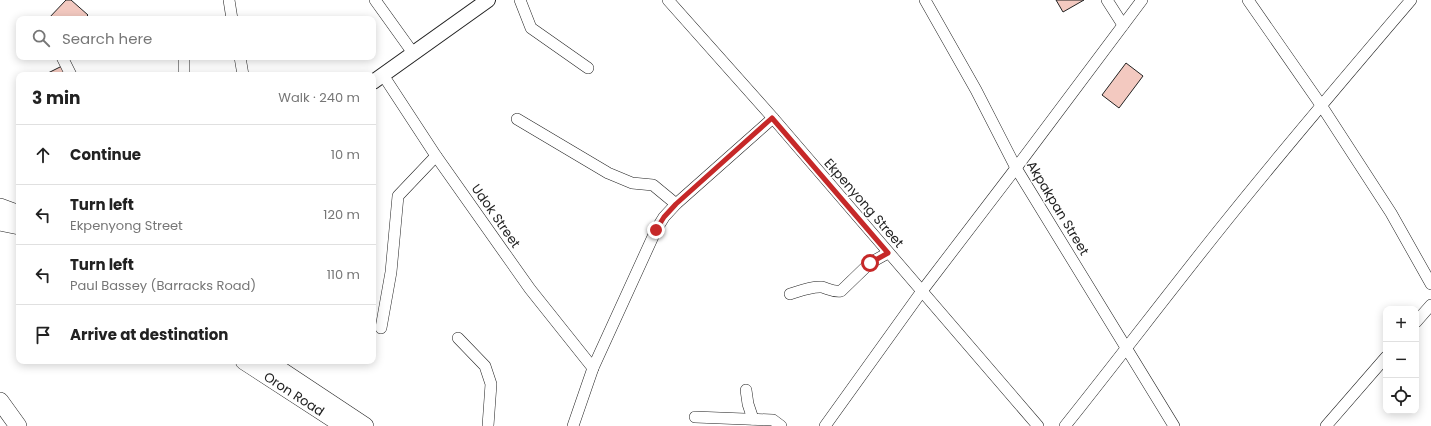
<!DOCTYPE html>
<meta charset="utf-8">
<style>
:root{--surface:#fff;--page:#f2f2f2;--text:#222;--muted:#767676;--line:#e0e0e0}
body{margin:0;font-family:Poppins,sans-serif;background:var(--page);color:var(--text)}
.controls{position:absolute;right:12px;bottom:12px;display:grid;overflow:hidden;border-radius:8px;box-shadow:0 2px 10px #0003}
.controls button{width:36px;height:36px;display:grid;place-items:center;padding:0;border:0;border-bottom:1px solid var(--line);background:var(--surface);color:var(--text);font:20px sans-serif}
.stop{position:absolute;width:12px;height:12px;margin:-9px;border:3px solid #c62828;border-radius:50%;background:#fff}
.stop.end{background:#c62828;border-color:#fff;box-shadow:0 1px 4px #0008}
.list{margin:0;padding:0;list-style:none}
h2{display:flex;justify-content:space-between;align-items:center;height:52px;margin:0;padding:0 16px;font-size:17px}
h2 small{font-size:13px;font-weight:400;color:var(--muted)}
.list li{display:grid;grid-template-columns:26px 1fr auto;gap:12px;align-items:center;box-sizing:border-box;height:60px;padding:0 16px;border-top:1px solid var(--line)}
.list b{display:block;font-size:15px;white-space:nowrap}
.list p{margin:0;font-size:13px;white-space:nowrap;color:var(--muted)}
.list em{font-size:13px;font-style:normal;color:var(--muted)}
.icon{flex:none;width:22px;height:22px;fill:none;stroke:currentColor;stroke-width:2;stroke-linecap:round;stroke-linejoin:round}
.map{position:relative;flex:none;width:1431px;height:426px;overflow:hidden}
.search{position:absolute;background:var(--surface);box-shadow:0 2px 10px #0003;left:16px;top:16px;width:360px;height:44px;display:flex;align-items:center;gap:10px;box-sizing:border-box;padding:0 14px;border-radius:8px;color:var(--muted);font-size:15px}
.panel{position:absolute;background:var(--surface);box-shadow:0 2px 10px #0003;left:16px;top:72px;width:360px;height:292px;border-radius:8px}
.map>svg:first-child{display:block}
</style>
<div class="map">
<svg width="1431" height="426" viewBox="0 0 1431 426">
<rect width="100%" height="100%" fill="#fff"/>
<g fill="#f3c9c0" stroke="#222">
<polygon points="66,0 71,0 88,15 84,19 48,19"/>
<polygon points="1056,0 1084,0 1063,12"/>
<polygon points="1126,63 1143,76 1119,108 1102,95"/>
<polygon points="64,65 68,75 50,75 48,73"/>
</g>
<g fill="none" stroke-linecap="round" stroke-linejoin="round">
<defs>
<g id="minor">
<polyline points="229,0 232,19"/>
<polyline points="375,0 413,53"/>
<polyline points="520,0 531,28 588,68"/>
<polyline points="668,0 773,118 1038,426"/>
<polyline points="925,0 976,90 1016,168 1174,426"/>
<polyline points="1107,0 1123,25"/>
<polyline points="1248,0 1321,105 1391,213 1431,284"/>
<polyline points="62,57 71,75"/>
<polyline points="184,57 184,75"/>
<polyline points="240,57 243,75"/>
<polyline points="383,75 436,156 530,289 593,368"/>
<polyline points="517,119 608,173 632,183 653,185 676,204"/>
<path d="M790,294C800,291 811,286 822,287C829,289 833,292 841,291L870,263L888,253"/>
<polyline points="1416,322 1431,305"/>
<polyline points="381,328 391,272 398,196 436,156"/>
<polyline points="458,338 485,366 491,384 488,426"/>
<polyline points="746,390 748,404 753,419"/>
<polyline points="695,417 773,420 781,426"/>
<polyline points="573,426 593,368 656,230 664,217 676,204 773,118"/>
<polyline points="825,426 922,291 1016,168 1142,0"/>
<path d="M1065,426C1117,361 1167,295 1219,230C1281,152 1346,76 1411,0"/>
<polyline points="1326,426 1386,357"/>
</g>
<polyline id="major" points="373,82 488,0"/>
<g id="highway">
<polyline points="0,207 19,214"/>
<polyline points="0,222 19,226"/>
<polyline points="244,361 344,426"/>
<polyline points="267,361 365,426"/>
<polyline points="0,401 18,426"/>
</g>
</defs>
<use href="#minor" stroke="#222" stroke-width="12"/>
<use href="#major" stroke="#222" stroke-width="16"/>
<use href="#highway" stroke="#222" stroke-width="18"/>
<use href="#minor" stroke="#fff" stroke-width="11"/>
<use href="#major" stroke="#fff" stroke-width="14"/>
<use href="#highway" stroke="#fff" stroke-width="17"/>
</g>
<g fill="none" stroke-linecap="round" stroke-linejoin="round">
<polyline stroke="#c62828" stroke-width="5" points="656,230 664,217 676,204 772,118 888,253 870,263"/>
</g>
<g text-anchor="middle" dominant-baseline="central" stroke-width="3" stroke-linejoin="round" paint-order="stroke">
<g font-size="13" fill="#222" stroke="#fff">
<text transform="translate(864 203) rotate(49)">Ekpenyong Street</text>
<text transform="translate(1058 208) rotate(59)">Akpakpan Street</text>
<text transform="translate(496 216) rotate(55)">Udok Street</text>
<text transform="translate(294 394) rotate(33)">Oron Road</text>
</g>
</g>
</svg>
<div class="controls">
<button>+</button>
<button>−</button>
<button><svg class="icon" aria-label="locate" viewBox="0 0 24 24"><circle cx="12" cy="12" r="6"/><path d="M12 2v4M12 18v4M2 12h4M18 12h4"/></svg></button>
</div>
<div class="stop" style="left:870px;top:263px"></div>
<div class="stop end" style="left:656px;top:230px"></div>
<div class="search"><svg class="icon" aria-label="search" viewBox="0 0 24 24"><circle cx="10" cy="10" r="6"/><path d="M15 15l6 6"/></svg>Search here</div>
<section class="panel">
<h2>3 min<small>Walk · 240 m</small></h2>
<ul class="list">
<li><svg class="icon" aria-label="ahead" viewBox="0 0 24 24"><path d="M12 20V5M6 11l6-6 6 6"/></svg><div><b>Continue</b></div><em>10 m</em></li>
<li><svg class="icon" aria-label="left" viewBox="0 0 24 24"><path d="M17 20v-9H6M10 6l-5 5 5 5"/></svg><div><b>Turn left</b><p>Ekpenyong Street</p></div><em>120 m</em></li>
<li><svg class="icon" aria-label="left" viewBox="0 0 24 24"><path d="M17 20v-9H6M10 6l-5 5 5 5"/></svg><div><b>Turn left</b><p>Paul Bassey (Barracks Road)</p></div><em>110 m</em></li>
<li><svg class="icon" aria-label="arrive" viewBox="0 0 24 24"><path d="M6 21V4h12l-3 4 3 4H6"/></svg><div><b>Arrive at destination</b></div></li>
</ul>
</section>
</div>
